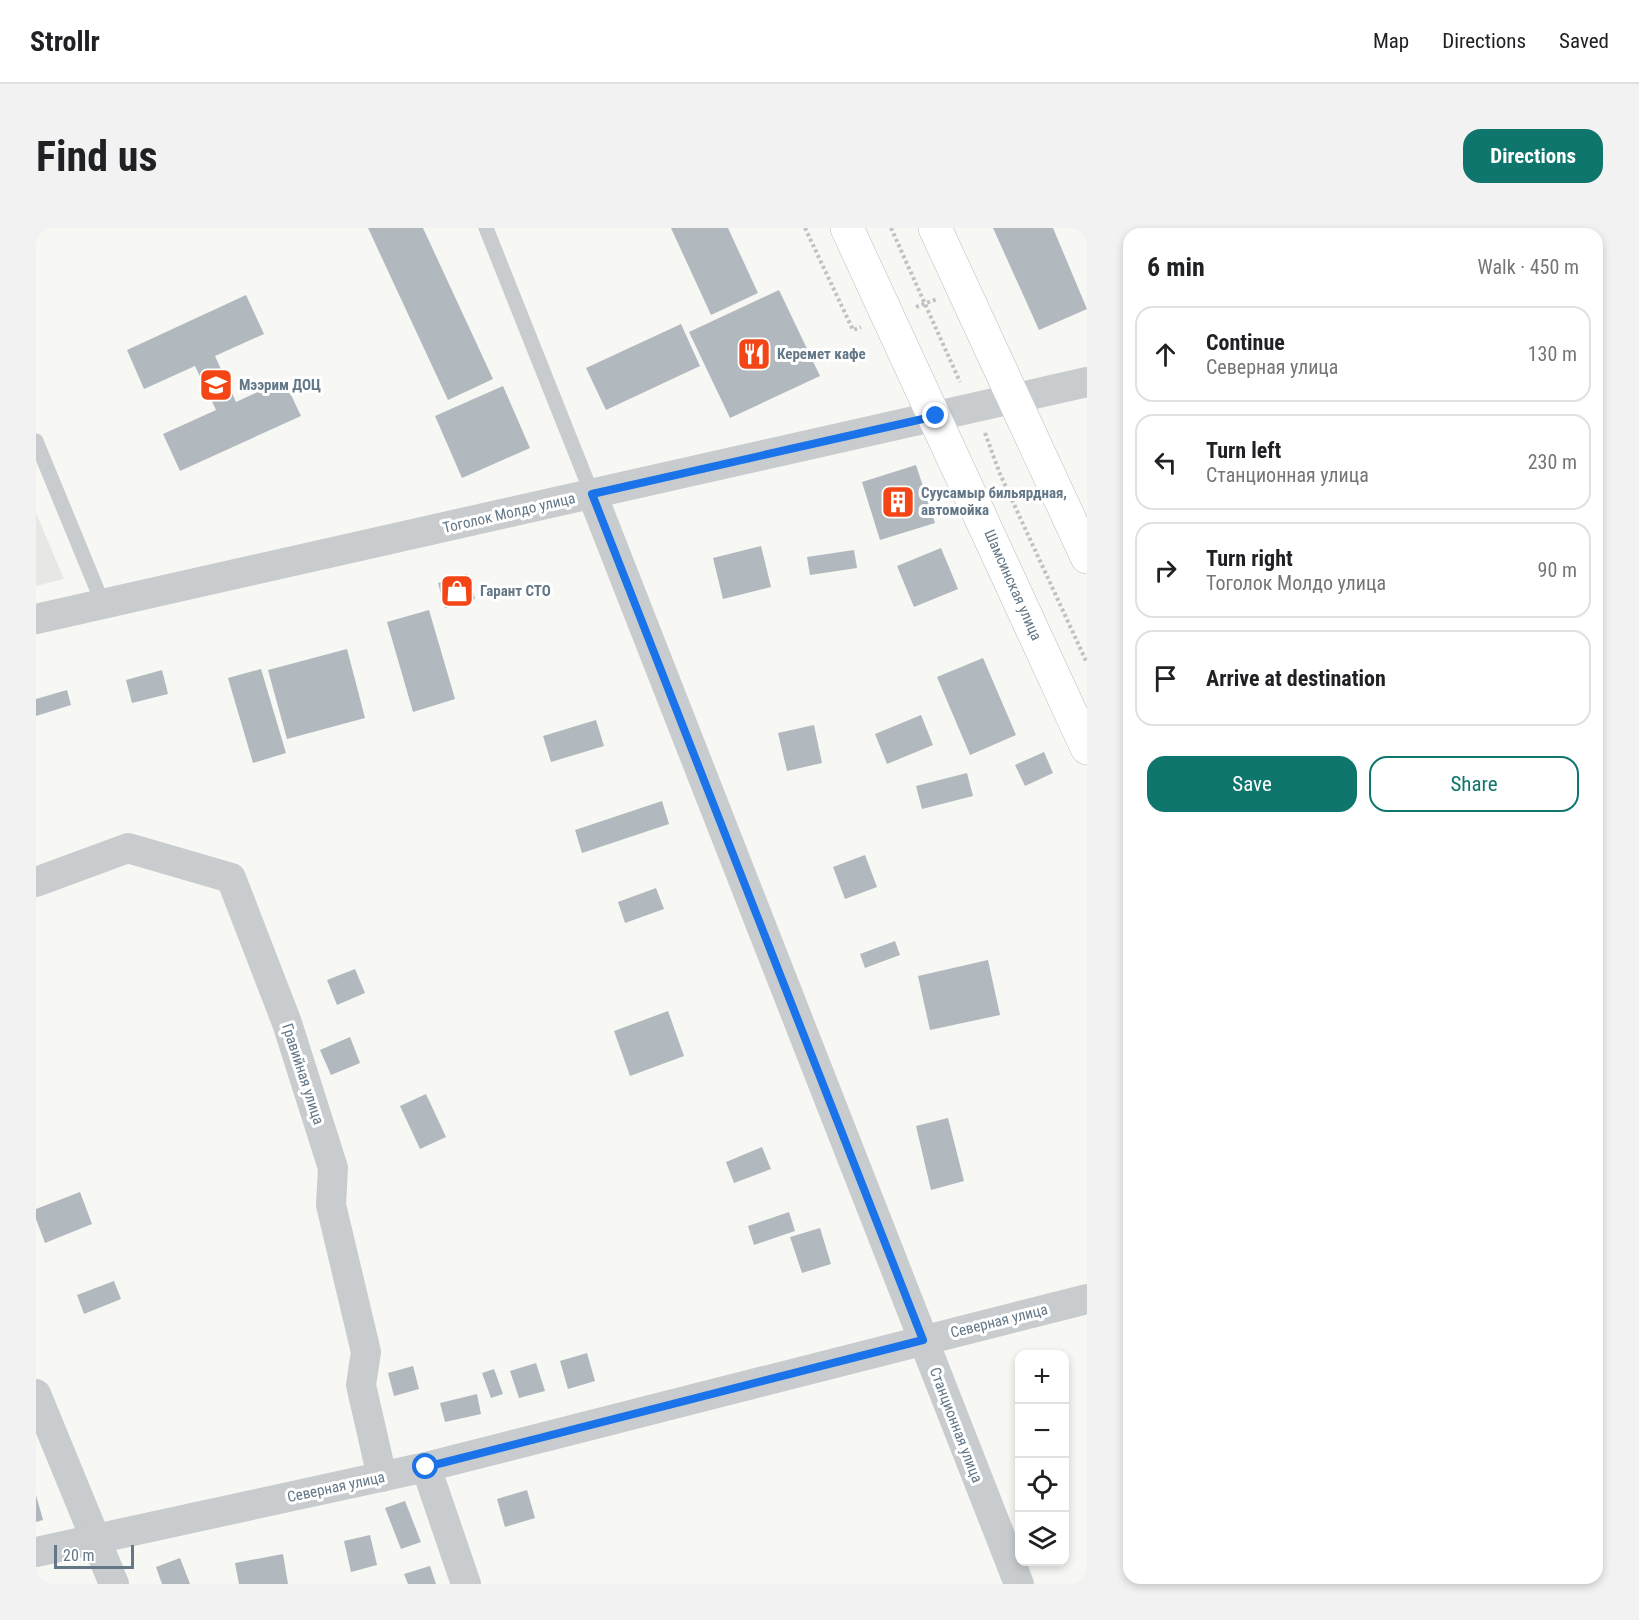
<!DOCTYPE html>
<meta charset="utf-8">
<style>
:root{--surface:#fff;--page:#f2f2f2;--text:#202124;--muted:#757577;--line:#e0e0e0;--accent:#0f766e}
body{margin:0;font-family:"Roboto Condensed",sans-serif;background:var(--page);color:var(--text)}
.controls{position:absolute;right:18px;bottom:18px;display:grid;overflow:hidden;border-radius:12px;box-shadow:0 3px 9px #0003}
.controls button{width:54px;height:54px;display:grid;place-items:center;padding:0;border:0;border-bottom:2px solid var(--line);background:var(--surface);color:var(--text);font:30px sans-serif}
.scale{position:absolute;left:18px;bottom:15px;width:80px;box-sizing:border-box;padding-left:6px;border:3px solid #637787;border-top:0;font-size:16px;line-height:21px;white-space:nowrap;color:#637787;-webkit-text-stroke:4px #fff;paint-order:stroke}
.stop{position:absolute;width:18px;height:18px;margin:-14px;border:4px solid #1a73e8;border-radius:50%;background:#fff}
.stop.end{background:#1a73e8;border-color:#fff;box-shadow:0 2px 6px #0008}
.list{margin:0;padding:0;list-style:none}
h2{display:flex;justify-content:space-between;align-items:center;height:78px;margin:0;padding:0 24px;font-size:26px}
h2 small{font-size:20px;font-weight:400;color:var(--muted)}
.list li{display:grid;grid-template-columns:39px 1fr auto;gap:18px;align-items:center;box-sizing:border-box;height:96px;margin:0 12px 12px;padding:0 12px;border:2px solid var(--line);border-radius:18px}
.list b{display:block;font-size:22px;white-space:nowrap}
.list p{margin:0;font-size:20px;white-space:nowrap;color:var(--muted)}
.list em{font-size:20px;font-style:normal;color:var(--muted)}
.actions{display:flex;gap:12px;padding:18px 24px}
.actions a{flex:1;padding:14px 0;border:2px solid var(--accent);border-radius:18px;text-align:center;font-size:21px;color:var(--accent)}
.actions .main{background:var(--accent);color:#fff}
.icon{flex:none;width:33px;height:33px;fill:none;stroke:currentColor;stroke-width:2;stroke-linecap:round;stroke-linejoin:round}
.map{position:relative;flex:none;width:1051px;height:1356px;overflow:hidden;border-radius:18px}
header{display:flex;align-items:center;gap:36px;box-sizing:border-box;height:84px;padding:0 30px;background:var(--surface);border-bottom:2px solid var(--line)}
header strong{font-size:28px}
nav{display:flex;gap:33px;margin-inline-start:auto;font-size:21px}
.intro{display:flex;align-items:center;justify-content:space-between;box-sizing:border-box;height:144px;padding:0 36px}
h1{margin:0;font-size:42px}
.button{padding:15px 27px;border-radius:18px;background:var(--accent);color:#fff;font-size:21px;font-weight:700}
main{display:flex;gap:36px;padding:0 36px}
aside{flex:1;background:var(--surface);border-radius:18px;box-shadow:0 3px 9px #0003}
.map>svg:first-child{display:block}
</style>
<header>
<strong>Strollr</strong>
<nav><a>Map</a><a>Directions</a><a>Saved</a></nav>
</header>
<div class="intro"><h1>Find us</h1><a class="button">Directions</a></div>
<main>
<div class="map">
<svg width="1051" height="1356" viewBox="0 0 1051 1356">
<rect width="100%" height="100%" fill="#f7f7f3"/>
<polygon fill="#e7e8e6" points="0,285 28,351 0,358"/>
<g fill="#b1b9be">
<polygon points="332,0 387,0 457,151 412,172"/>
<polygon points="635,0 692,0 722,65 675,87"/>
<polygon points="957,0 1017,0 1051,81 1003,102"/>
<polygon points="743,62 784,148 694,190 653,104"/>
<polygon points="210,67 228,106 179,128 200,174 248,152 265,188 144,243 127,206 180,182 159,138 108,161 91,122"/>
<polygon points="645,96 664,138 570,182 550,140"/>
<polygon points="467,158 494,220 426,250 399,188"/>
<polygon points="880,237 899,295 844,312 826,254"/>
<polygon points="725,318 735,359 687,371 677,330"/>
<polygon points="905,320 922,361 878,379 861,338"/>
<polygon points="818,322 821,340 774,347 771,329"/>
<polygon points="431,346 439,371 409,380 402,355"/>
<polygon points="393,382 419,471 377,484 351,394"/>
<polygon points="311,421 329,490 251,511 232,442"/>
<polygon points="947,430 980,507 934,527 901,449"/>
<polygon points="225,441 250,525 217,535 192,450"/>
<polygon points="126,442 132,466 96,475 90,452"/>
<polygon points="31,462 35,477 0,488 0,471"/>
<polygon points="885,487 897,517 851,536 839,506"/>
<polygon points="560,492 568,518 515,534 507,508"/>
<polygon points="778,497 786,535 751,543 742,505"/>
<polygon points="1008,524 1017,545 989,558 979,537"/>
<polygon points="931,545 937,568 886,581 880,558"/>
<polygon points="626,573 633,596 546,625 539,602"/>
<polygon points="829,627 841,659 809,671 797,639"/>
<polygon points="620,660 628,681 589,695 582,674"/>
<polygon points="859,713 864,727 829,740 824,726"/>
<polygon points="952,732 964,787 894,802 882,748"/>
<polygon points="319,741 329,765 301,777 291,752"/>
<polygon points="632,783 648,828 594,848 578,803"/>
<polygon points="314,809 324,835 295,847 284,822"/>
<polygon points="390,866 410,909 384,921 364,878"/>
<polygon points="912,890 928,953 895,962 880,898"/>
<polygon points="726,919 735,941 698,955 690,934"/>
<polygon points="44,964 56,996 9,1015 0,991 0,981"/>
<polygon points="753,984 759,1003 718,1017 712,998"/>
<polygon points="784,1000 795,1036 766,1045 754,1009"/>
<polygon points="78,1053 85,1071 48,1086 41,1067"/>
<polygon points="551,1125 559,1153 532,1161 524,1133"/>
<polygon points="500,1135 509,1163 483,1170 474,1143"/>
<polygon points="377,1138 383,1161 358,1168 352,1145"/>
<polygon points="458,1141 467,1166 455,1170 446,1145"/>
<polygon points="441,1166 445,1186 409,1194 404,1175"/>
<polygon points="491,1262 499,1290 469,1299 461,1271"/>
<polygon points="0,1267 7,1292 0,1294"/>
<polygon points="369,1273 385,1314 365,1321 349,1280"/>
<polygon points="334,1307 341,1337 315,1344 308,1313"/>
<polygon points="247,1326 252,1356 203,1356 199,1335"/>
<polygon points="144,1330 154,1356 126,1356 120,1339"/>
<polygon points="394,1338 400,1356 372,1356 368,1346"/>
</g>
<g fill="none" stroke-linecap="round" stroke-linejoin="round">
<defs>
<g id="secondary">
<polyline points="811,0 1051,520"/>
<polyline points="899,0 1051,329"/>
</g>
</defs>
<use href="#secondary" stroke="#b8bec2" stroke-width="34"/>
<g stroke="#bfc2c4" stroke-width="4" stroke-dasharray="3 3" stroke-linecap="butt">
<polyline points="769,0 817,102 825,99"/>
<polyline points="855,0 924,154"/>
<polyline points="880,79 901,71"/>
<polyline points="949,205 964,246 1051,435"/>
</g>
<g stroke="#c9cccf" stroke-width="15">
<polyline points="450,0 556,266"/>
<polyline points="0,213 67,376"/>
</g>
<g stroke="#c9cccf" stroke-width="30">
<polyline points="556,266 983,1356"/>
<polyline points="0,391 1051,154"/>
<polyline points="0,654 92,620 195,650 251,795 297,940 295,977 330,1124 325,1157 346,1249"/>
<polyline points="0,1166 78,1356"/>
<polyline points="390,1239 430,1356"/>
<polyline points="0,1324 390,1239 1051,1071"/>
</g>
<use href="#secondary" stroke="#fff" stroke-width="33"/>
</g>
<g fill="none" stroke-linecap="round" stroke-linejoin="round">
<polyline stroke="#1a73e8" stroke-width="8" points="390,1239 887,1112 556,266 900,188"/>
</g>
<defs>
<symbol id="restaurant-square" viewBox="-11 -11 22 22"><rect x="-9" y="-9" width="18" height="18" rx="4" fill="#f44516" stroke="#fff"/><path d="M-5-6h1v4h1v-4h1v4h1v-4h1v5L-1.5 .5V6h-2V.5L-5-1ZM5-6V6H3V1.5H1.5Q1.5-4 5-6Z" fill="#fff"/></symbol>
<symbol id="school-square" viewBox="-11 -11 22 22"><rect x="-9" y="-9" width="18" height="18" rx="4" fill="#f44516" stroke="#fff"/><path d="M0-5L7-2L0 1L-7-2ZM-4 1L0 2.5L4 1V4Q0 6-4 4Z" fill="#fff"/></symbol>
<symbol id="building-square" viewBox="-11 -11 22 22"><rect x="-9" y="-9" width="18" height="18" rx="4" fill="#f44516" stroke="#fff"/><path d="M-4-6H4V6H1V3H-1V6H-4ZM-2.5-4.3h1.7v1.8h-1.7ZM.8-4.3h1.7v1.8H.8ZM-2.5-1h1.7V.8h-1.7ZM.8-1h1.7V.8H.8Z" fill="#fff"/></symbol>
<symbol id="shop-square" viewBox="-11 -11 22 22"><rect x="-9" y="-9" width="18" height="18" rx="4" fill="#f44516" stroke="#fff"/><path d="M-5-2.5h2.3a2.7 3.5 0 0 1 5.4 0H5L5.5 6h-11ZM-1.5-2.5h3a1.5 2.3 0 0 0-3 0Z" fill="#fff"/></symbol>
</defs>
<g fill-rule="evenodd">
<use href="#restaurant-square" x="699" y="107" width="38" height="38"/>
<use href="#school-square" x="161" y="138" width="38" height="38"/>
<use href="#building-square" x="843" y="255" width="38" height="38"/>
<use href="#shop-square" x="402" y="344" width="38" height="38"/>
</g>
<g text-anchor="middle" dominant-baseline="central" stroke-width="6" stroke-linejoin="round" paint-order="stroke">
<g font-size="15" font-weight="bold" fill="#637787" stroke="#fff" text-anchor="start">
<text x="741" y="126">Керемет кафе</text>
<text x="203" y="157">Мээрим ДОЦ</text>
<text x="885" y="265">Суусамыр бильярдная,<tspan x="885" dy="17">автомойка</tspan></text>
<text x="444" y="363">Гарант СТО</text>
</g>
<g font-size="15" fill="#637787" stroke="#fff">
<text transform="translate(473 285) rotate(-13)">Тоголок Молдо улица</text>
<text transform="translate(977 357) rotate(66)">Шамсинская улица</text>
<text transform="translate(267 846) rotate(72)">Гравийная улица</text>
<text transform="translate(963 1093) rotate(-14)">Северная улица</text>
<text transform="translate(920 1197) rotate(69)">Станционная улица</text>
<text transform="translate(300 1259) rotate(-12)">Северная улица</text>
</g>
</g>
</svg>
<div class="controls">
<button>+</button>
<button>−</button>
<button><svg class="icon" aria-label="locate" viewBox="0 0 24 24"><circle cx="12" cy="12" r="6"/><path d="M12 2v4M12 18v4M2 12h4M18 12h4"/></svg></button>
<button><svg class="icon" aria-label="layers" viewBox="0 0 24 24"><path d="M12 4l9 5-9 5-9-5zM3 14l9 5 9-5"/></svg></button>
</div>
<div class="scale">20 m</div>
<div class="stop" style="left:390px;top:1239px"></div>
<div class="stop end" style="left:900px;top:188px"></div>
</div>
<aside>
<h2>6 min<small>Walk · 450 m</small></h2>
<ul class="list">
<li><svg class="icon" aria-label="ahead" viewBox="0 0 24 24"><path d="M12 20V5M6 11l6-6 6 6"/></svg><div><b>Continue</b><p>Северная улица</p></div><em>130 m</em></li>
<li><svg class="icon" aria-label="left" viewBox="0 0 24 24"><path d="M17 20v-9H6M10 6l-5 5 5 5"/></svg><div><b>Turn left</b><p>Станционная улица</p></div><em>230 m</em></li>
<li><svg class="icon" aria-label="right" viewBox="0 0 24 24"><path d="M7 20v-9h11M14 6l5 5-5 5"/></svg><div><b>Turn right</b><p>Тоголок Молдо улица</p></div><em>90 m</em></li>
<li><svg class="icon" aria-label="arrive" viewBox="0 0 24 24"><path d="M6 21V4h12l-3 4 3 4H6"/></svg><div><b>Arrive at destination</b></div></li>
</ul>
<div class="actions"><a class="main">Save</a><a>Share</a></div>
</aside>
</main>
